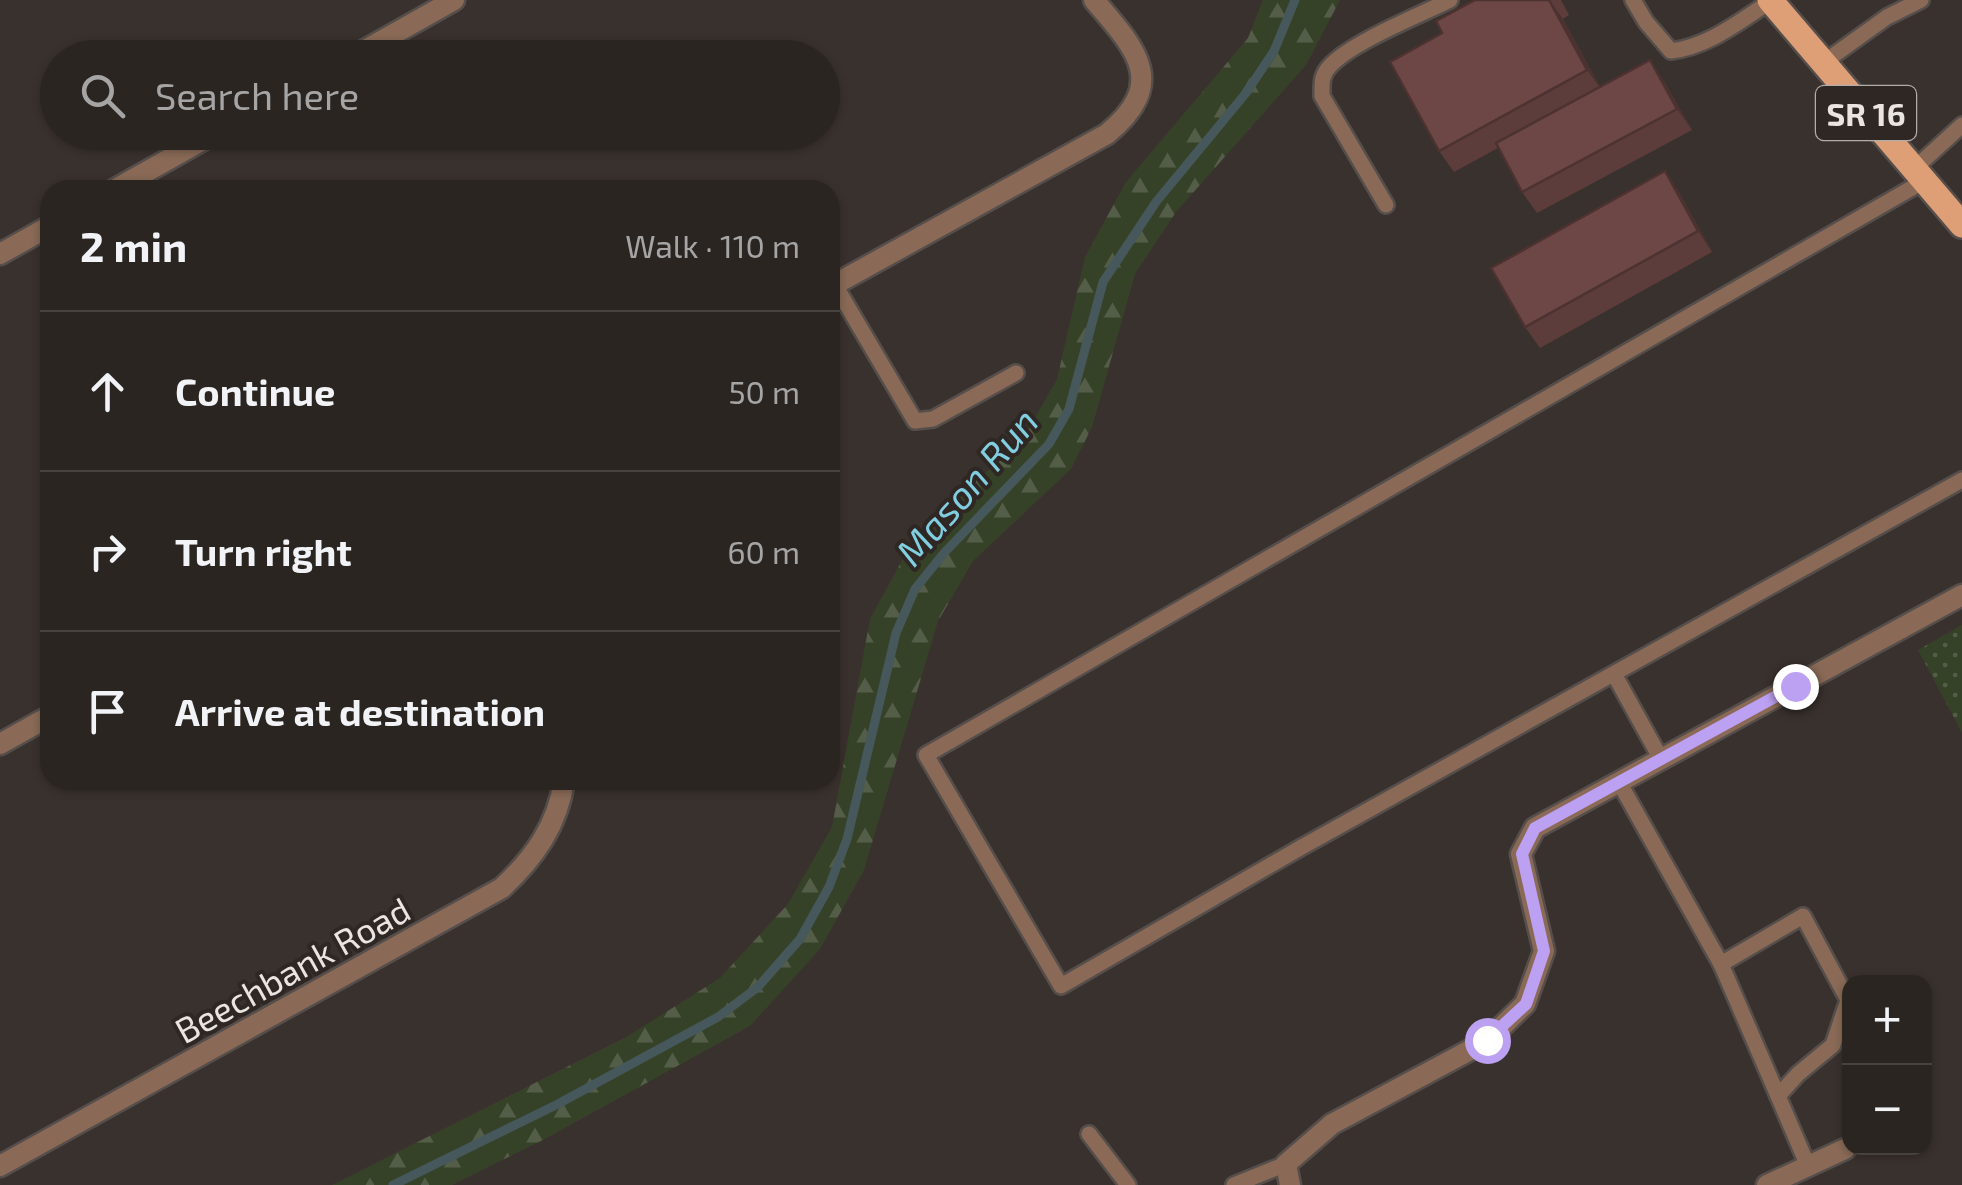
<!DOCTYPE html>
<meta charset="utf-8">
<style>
:root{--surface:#2b2522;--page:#332d2a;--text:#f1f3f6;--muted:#a6a5a5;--line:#474240}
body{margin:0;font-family:"Exo 2",sans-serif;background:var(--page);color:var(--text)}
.controls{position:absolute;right:30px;bottom:30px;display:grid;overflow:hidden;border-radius:20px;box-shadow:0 2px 8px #0004}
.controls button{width:90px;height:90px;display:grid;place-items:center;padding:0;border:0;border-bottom:2px solid var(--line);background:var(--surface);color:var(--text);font:50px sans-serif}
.stop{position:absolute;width:30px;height:30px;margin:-22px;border:8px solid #bca0f2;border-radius:50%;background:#fff}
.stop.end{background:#bca0f2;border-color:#fff;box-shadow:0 2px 10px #0008}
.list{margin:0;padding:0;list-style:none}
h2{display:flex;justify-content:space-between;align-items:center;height:130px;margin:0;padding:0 40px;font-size:42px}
h2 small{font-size:32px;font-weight:400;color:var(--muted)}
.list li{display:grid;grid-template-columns:65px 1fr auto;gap:30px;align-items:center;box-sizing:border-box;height:160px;padding:0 40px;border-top:2px solid var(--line)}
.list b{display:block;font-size:38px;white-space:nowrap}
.list em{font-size:32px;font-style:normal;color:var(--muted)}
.icon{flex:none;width:55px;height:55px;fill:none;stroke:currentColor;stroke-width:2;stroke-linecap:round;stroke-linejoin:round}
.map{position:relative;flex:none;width:1962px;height:1185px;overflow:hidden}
.search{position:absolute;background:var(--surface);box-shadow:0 2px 8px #0004;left:40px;top:40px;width:800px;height:110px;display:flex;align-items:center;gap:25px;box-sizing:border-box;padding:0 35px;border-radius:55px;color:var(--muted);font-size:38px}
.panel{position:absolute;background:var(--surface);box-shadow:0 2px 8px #0004;left:40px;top:180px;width:800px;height:610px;border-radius:30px}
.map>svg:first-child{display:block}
</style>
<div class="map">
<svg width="1962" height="1185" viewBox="0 0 1962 1185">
<defs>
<pattern id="grass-dots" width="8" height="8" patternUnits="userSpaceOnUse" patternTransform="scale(2.5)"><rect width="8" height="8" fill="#364228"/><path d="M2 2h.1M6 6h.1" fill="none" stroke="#535d47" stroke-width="1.8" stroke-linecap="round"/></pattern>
<pattern id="forest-firs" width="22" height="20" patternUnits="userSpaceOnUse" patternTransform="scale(2.5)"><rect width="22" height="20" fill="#364228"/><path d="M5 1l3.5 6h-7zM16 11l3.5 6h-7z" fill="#535d47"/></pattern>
</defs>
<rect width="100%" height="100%" fill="#39312d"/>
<polygon fill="url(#grass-dots)" points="1962,625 1962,733 1918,650"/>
<polygon fill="url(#forest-firs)" points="1263,0 1340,0 1306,65 1176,212 1135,274 1092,427 1071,469 973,561 938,621 864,870 820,949 750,1026 543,1140 452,1185 332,1185 628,1036 720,978 788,904 832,827 870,619 912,542 958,494 1019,446 1057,379 1085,257 1126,182 1248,38"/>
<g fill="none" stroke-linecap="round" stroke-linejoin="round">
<polyline stroke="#46585c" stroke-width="9" points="393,1185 556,1105 718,1017 758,987 800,939 829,887 847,839 896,633 915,589 944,553 1049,444 1069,409 1103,282 1156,202 1246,93 1274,51 1295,0"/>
<defs>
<g id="service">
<path d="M1633,0L1646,22L1671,51C1708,47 1740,21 1771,1"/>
<polyline points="1823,63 1887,17 1921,0"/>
<polyline points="1914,169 1962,125"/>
<polyline points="1924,181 926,755 1061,986 1300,848 1962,480"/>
<path d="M1386,205L1322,96C1322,84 1321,75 1330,66C1352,42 1418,16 1450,0"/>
<polyline points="835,285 915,421 933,419 1016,373"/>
<polyline points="1614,674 1661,759"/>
<polyline points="1619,782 1721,964 1803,916 1848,1000 1833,1045 1798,1074 1778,1096 1808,1166"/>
<polyline points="1721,964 1778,1096"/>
<polyline points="1089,1134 1128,1185"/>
<polyline points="1234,1185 1286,1164"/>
</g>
<g id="minor">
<polyline points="351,58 454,0"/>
<polyline points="114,190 217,132"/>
<polyline points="0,254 50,226"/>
<path d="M830,287L1107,134C1169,83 1136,49 1094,0"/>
<polyline points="0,744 50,716"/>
<path d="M0,1166L502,888C534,858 558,825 564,780"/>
<polyline points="1290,1185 1286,1164 1332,1124 1487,1041 1525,1004 1544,951 1521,854 1535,828 1962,595"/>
<polyline points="1767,1185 1845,1149"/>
</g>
<polyline id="primary" points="1770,0 1962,225"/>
</defs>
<use href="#service" stroke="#554e4a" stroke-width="20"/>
<use href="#minor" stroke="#554e4a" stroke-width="25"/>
<use href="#primary" stroke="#554e4a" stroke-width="30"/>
<use href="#service" stroke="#8a6a57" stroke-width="15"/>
<use href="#minor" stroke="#8a6a57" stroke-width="20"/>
<use href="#primary" stroke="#df9f76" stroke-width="25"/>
</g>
<g fill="#5d3d3b">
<polygon points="1475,0 1561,0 1569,15 1563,19 1600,87 1664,81 1692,130 1537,213 1522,192 1498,148 1454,172 1439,151 1442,33"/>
<polygon points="1679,192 1712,252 1540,348 1525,327"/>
</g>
<g fill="#4c3230">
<polygon points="1549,0 1563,19 1602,91 1587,70"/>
<polygon points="1650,60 1664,81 1692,130 1677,109"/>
<polygon points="1665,171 1679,192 1712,252 1698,231"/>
</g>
<g fill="#6c4745" stroke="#4c3230" stroke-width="2.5">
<polygon points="1475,0 1549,0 1587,70 1439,151 1390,62 1442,33 1436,21"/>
<polygon points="1650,60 1677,109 1522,192 1496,143"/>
<polygon points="1665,171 1698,231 1525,327 1491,268"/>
</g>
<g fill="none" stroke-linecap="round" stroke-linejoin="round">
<polyline stroke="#bca0f2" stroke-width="12" points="1487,1040 1526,1004 1544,951 1522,854 1535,828 1795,686"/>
</g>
<g text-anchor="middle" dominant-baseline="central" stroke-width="8" stroke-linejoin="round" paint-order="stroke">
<rect fill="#2f2723" stroke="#b3aca9" stroke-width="2.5" x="1816" y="86" width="100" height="54" rx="8"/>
<g font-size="32" font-weight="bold" fill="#ebe5e2">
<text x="1866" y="113">SR 16</text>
</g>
<g font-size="35" fill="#ebe5e2" stroke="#2f2723">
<text transform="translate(292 969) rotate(-29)">Beechbank Road</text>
</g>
<g font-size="38" font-style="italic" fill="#81cee1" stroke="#2f2723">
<text transform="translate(966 486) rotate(-49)">Mason Run</text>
</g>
</g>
</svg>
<div class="controls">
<button>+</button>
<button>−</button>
</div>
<div class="stop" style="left:1487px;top:1040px"></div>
<div class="stop end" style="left:1795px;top:686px"></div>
<div class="search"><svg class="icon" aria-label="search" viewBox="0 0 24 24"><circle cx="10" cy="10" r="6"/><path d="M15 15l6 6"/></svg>Search here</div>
<section class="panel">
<h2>2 min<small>Walk · 110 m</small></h2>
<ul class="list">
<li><svg class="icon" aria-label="ahead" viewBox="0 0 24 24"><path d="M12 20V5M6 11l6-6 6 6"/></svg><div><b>Continue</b></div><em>50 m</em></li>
<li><svg class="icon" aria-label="right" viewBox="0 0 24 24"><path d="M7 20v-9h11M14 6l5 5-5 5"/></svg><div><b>Turn right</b></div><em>60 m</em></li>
<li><svg class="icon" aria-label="arrive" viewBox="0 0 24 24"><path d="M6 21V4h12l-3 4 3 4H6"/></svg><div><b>Arrive at destination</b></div></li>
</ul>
</section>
</div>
